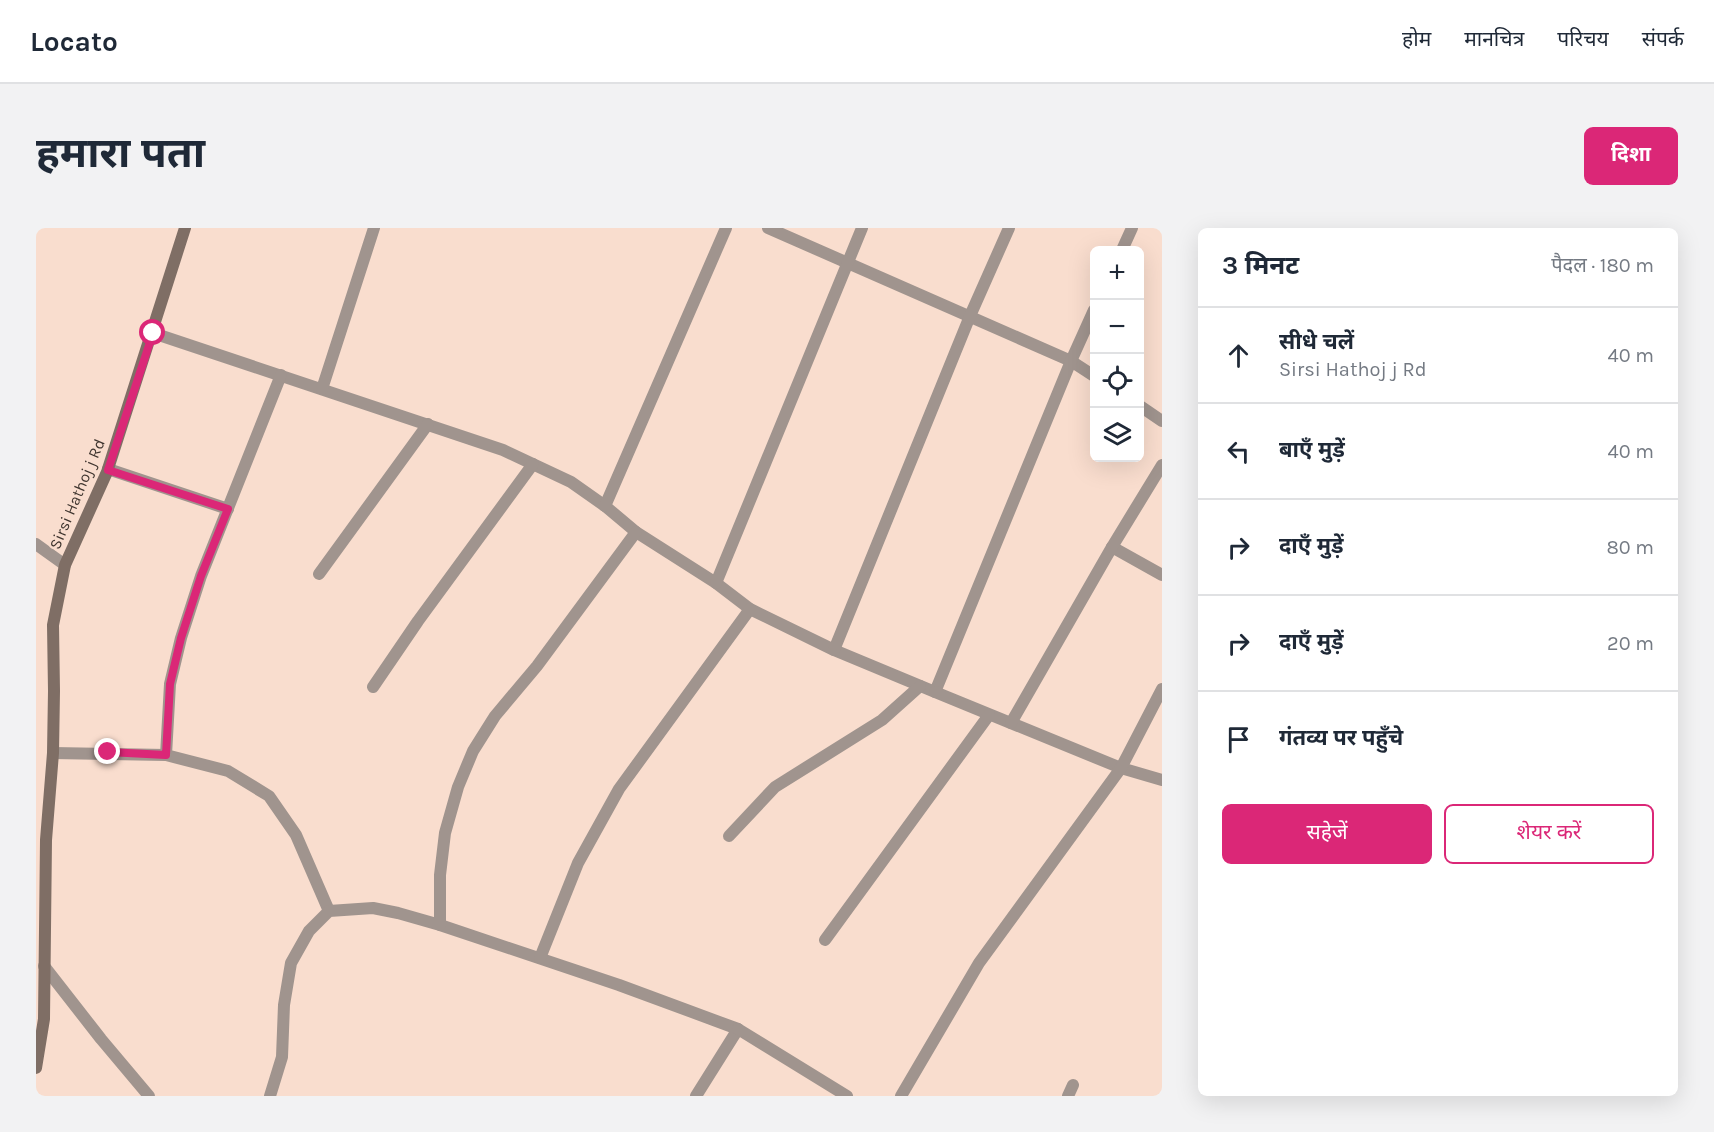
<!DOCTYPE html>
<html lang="hi">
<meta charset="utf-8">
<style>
:root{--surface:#fff;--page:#f2f2f3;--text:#1f2937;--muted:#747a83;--line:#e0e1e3;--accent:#db2777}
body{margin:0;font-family:Karla,"Noto Sans Devanagari",sans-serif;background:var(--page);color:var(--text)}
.controls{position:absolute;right:18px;top:18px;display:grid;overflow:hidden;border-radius:9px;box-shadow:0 6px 24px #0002}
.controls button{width:54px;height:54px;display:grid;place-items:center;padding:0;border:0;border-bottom:2px solid var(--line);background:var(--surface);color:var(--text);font:30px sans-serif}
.stop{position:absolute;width:18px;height:18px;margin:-14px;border:4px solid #db2777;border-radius:50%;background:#fff}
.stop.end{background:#db2777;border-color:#fff;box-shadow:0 2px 6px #0008}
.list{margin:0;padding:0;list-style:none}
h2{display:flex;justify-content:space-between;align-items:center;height:78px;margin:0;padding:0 24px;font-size:26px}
h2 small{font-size:20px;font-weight:400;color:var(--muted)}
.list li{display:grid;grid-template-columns:39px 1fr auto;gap:18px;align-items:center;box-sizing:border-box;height:96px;padding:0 24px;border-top:2px solid var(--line)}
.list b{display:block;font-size:22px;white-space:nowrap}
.list p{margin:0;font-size:20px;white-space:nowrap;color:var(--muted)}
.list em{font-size:20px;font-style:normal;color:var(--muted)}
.actions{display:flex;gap:12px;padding:18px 24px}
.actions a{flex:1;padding:14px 0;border:2px solid var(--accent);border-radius:9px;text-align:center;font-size:21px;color:var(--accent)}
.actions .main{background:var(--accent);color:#fff}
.icon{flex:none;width:33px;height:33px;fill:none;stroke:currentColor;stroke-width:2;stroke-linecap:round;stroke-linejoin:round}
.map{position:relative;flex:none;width:1126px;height:868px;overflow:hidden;border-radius:9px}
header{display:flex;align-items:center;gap:36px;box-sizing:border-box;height:84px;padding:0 30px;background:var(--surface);border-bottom:2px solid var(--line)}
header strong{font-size:28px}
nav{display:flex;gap:33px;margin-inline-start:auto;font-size:21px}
.intro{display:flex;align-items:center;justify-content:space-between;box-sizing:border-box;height:144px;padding:0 36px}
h1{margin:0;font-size:42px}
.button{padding:15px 27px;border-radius:9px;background:var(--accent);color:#fff;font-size:21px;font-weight:700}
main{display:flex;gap:36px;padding:0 36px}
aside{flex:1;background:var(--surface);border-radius:9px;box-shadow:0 6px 24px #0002}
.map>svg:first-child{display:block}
</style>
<header>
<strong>Locato</strong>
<nav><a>होम</a><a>मानचित्र</a><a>परिचय</a><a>संपर्क</a></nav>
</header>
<div class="intro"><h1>हमारा पता</h1><a class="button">दिशा</a></div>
<main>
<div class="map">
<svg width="1126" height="868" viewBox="0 0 1126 868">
<rect width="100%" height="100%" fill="#f9ddce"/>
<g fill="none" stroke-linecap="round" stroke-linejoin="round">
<g stroke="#a0948e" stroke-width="12">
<polyline points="732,0 1035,133 1058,148"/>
<polyline points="1086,22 1096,0"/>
<polyline points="117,105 467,222 535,254 569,278 600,304 680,355 714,381 798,422 899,464 1035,133 1058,82"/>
<polyline points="245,147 165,348 145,410 134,456 130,527 192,543 233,568 260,607 293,683"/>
<polyline points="286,161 338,0"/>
<polyline points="1104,178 1126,193"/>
<polyline points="72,241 192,281"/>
<polyline points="569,278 690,0"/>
<polyline points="0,316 29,337"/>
<polyline points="1076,319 1126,347"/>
<polyline points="283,346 392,196"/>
<polyline points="680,355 826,0"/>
<polyline points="798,422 934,88 973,0"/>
<polyline points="337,459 382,393 497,236"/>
<polyline points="899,464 1085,540 1126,552"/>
<polyline points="975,495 1076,319 1126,237"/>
<polyline points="17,525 130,527"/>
<polyline points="693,608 739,559 846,492 884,458"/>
<polyline points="404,697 583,757 702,801 660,868"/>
<polyline points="789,712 953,487"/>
<polyline points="504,730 542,635 583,561 714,381"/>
<polyline points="8,738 65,811 113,868"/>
<polyline points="702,801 811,868"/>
<polyline points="234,868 246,829 248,777 255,735 273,703 293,683 337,680 362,685 404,697 404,647 409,605 422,559 437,523 459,488 501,438 600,304"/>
<polyline points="865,868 943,735 1085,540 1126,461"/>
<polyline points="1032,868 1037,857"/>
</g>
<polyline stroke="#7f6e65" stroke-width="12" points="0,840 8,791 10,612 17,525 18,463 17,397 29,337 71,244 149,0"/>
</g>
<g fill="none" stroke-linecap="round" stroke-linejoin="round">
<polyline stroke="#db2777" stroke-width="8" points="72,524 130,527 134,456 145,410 165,348 192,281 72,242 117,105"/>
</g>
<g text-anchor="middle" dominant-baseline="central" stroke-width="4.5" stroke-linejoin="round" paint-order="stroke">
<g font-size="16" fill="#3f352f" stroke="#f9ddce">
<text transform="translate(41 266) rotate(-67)">Sirsi Hathoj j Rd</text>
</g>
</g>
</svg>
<div class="controls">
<button>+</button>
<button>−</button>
<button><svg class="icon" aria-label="locate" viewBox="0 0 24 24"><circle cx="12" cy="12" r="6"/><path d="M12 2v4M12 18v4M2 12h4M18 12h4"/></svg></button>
<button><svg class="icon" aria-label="layers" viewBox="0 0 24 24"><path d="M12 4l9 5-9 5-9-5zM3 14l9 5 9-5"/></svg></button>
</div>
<div class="stop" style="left:117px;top:105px"></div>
<div class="stop end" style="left:72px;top:524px"></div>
</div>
<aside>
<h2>3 मिनट<small>पैदल · 180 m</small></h2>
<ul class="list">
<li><svg class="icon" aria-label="ahead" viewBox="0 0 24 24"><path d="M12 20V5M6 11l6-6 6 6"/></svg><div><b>सीधे चलें</b><p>Sirsi Hathoj j Rd</p></div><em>40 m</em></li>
<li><svg class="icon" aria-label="left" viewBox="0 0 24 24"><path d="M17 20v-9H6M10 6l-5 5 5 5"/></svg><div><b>बाएँ मुड़ें</b></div><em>40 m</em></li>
<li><svg class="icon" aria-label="right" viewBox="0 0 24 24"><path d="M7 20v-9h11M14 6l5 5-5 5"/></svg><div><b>दाएँ मुड़ें</b></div><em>80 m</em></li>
<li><svg class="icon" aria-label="right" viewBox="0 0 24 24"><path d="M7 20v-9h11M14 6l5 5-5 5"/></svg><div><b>दाएँ मुड़ें</b></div><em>20 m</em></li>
<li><svg class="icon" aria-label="arrive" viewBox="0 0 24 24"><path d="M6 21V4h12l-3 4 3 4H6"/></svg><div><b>गंतव्य पर पहुँचे</b></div></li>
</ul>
<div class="actions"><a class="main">सहेजें</a><a>शेयर करें</a></div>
</aside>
</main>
